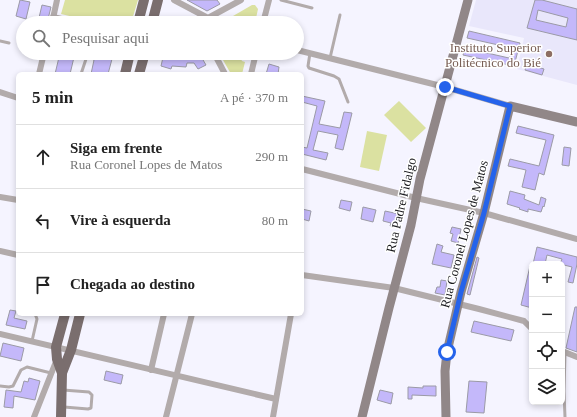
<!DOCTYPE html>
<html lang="pt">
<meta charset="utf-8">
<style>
:root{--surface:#fff;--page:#f2f2f2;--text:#222;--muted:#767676;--line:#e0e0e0}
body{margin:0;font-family:Georgia,serif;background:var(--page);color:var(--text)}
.controls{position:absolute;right:12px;bottom:12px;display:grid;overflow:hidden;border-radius:6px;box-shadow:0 2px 6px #0003}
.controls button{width:36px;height:36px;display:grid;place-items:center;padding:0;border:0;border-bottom:1px solid var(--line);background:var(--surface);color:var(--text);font:20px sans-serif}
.stop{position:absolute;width:12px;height:12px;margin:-9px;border:3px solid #2563eb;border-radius:50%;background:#fff}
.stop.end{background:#2563eb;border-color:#fff;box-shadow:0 1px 4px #0008}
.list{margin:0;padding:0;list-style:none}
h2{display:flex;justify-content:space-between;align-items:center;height:52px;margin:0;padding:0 16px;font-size:17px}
h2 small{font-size:13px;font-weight:400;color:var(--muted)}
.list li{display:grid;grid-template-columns:26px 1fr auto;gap:12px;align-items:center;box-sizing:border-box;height:64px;padding:0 16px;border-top:1px solid var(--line)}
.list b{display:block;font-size:15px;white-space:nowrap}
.list p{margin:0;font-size:13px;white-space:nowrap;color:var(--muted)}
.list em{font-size:13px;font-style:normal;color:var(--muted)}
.icon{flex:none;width:22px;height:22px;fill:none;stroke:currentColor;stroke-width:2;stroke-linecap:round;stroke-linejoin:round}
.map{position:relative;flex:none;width:577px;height:417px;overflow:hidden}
.search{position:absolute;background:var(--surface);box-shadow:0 2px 6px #0003;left:16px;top:16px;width:288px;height:44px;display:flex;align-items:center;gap:10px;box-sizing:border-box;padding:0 14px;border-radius:22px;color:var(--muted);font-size:15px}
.panel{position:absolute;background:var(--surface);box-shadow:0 2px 6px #0003;left:16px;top:72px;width:288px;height:244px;border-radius:6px}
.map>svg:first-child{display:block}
</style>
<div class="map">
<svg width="577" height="417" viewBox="0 0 577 417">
<rect width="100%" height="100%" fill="#f5f4ff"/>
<polygon fill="#e9e7fb" points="476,0 577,0 577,85 517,69 524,38 469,26"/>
<g fill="#dbe1a1">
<polygon points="65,0 138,0 131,23 99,23 61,14"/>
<polygon points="252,5 255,5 258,9 255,23 243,23 233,16"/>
<polygon points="240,57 242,61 245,62 242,74 231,74 223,60"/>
<polygon points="399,101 426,128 411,142 384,115"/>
<polygon points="367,131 387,135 379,171 360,167"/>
</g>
<g fill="#c4b8fa" stroke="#9b9aa6" fill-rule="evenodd">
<polygon points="20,0 30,2 26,19 16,16"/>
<polygon points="187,0 217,0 220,4 207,11"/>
<path d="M535,0H542L577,9V40L527,28ZM538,10L568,18L566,27L536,20Z"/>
<polygon points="42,5 51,7 47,23 38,22"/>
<polygon points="469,31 520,43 514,66 463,55 465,48 509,58 510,56 512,48 467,38"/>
<polygon points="60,53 75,53 70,74 55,74"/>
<polygon points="91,53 112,59 108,74 91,74 94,60 89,58"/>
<polygon points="164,53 199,53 206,65 198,69 194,63 187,63 186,67 172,66 171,69 161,66"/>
<polygon points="269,64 279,67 278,74 266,74"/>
<polygon points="527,64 544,69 542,75 525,70"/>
<polygon points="302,96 325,101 319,124 340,128 344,112 352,113 343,150 335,148 338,135 318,131 313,150 328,153 326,160 302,154 302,147 307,148 317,106 302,102"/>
<polygon points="518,126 554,135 544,175 539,173 535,190 522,187 526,170 508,166 510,159 539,166 546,140 516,133"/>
<polygon points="564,147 571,148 569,166 562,165"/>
<polygon points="510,191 525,195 524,199 539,205 541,197 546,199 544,207 543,206 541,212 528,209 528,212 519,209 520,208 507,204"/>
<polygon points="341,200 352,202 350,211 339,208"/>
<polygon points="363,207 376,210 373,222 361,219"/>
<polygon points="302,209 311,211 309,221 302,219"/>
<polygon points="385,211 399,214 396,227 390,226 391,223 383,221"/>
<polygon points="452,227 461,229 458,243 451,241 453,234 450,233"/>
<polygon points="437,244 443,246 441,252 454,255 451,268 432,264"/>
<polygon points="537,247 577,257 577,264 573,283 568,282 572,267 560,264 562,259 547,255 545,264 533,264"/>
<polygon points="477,257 479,258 470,295 467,294"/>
<polygon points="530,266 532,267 532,308 521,305"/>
<polygon points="441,280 447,281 445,295 435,293 437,287 440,287"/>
<polygon points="575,307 577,307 577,352 566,348"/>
<polygon points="10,310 16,311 14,318 27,321 25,329 6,325"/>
<polygon points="474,321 514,330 511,341 471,332"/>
<polygon points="3,343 24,348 21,361 0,356"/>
<polygon points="106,371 123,375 121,384 104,380"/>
<polygon points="29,378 40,381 35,400 14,396 13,408 4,407 6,390 21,392 24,381 28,382"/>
<polygon points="469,381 487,382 484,413 466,412"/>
<polygon points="423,386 436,386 436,396 412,395 412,399 408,399 408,387 423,388"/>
<polygon points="380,390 393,393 391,404 377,400"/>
</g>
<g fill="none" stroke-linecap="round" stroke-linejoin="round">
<g stroke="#b2abab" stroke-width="3">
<polyline points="281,0 312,8"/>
<polyline points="0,41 9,43"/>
<polyline points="310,53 308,66 309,68 334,76 339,79 348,102"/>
<polyline points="330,58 340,15"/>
<polyline points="81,74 88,53"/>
<polyline points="32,341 37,319 35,314"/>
<polyline points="0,386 9,387 13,386 21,370 27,367 51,373"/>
<polyline points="63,390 89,392 92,395 91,408 88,409 64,407"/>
<polyline points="565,417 564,391 565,353"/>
</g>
<g stroke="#b2abab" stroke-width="6">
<polyline points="174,0 208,18 241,0"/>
<polyline points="53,17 78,23"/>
<polyline points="52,23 57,0"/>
<polyline points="263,23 269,0"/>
<polyline points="297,50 445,87 510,106"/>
<polyline points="214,53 225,74"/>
<polyline points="39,74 44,53"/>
<polyline points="251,74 256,53"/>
<polyline points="0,92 18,98"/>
<polyline points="302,169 416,198 484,213 577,239"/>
<polyline points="0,197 18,200"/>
<polyline points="0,251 18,255"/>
<polyline points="302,275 394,288 479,309 524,321 532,329"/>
<polyline points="0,334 276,399"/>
<polyline points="562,351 577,357"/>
<polyline points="151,370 164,314"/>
<polyline points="34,417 57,359"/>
<polyline points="166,417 192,314"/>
<polyline points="273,417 291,314"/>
</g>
<g stroke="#918788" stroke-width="9">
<polyline points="362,417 389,308 411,225 420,179 468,0"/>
<polyline points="446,417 445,371 447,352 461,292 484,213 510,106 577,122"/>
</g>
<g stroke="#7a6e6e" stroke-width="10">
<polyline points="138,23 144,0"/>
<polyline points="152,23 158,0"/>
<polyline points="125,74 130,53"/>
<polyline points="139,74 145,53"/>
<polyline points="62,373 71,350 80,314"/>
<polyline points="61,417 62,373 57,359 56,347 65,314"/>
</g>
</g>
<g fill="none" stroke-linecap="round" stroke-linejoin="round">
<polyline stroke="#2563eb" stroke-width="5" points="445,87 510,106 484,213 461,292 447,352"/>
</g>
<circle fill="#8d6e63" stroke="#fff" stroke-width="1.5" cx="549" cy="54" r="4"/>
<g text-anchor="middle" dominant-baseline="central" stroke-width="3" stroke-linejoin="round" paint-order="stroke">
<g font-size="13" fill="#785e54" stroke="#fff" text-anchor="end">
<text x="541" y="47">Instituto Superior<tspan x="541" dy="15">Politécnico do Bié</tspan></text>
</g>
<g font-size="13" fill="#19191d" stroke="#fff">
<text transform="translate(401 205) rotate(-77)">Rua Padre Fidalgo</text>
<text transform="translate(464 234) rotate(-75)">Rua Coronel Lopes de Matos</text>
</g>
</g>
</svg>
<div class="controls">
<button>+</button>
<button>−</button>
<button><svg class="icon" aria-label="locate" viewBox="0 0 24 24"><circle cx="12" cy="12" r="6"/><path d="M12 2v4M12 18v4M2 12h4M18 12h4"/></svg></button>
<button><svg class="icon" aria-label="layers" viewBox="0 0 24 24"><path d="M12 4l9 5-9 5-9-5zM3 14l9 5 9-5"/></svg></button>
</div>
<div class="stop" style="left:447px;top:352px"></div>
<div class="stop end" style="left:445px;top:87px"></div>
<div class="search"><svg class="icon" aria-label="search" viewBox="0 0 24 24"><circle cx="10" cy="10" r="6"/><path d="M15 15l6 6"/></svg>Pesquisar aqui</div>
<section class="panel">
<h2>5 min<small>A pé · 370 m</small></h2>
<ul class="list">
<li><svg class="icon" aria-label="ahead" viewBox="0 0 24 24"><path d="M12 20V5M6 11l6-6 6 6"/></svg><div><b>Siga em frente</b><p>Rua Coronel Lopes de Matos</p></div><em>290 m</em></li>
<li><svg class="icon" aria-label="left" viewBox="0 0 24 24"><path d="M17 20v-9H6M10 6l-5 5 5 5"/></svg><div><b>Vire à esquerda</b></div><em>80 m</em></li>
<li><svg class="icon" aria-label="arrive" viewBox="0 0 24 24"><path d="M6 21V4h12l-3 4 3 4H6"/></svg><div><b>Chegada ao destino</b></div></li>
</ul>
</section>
</div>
